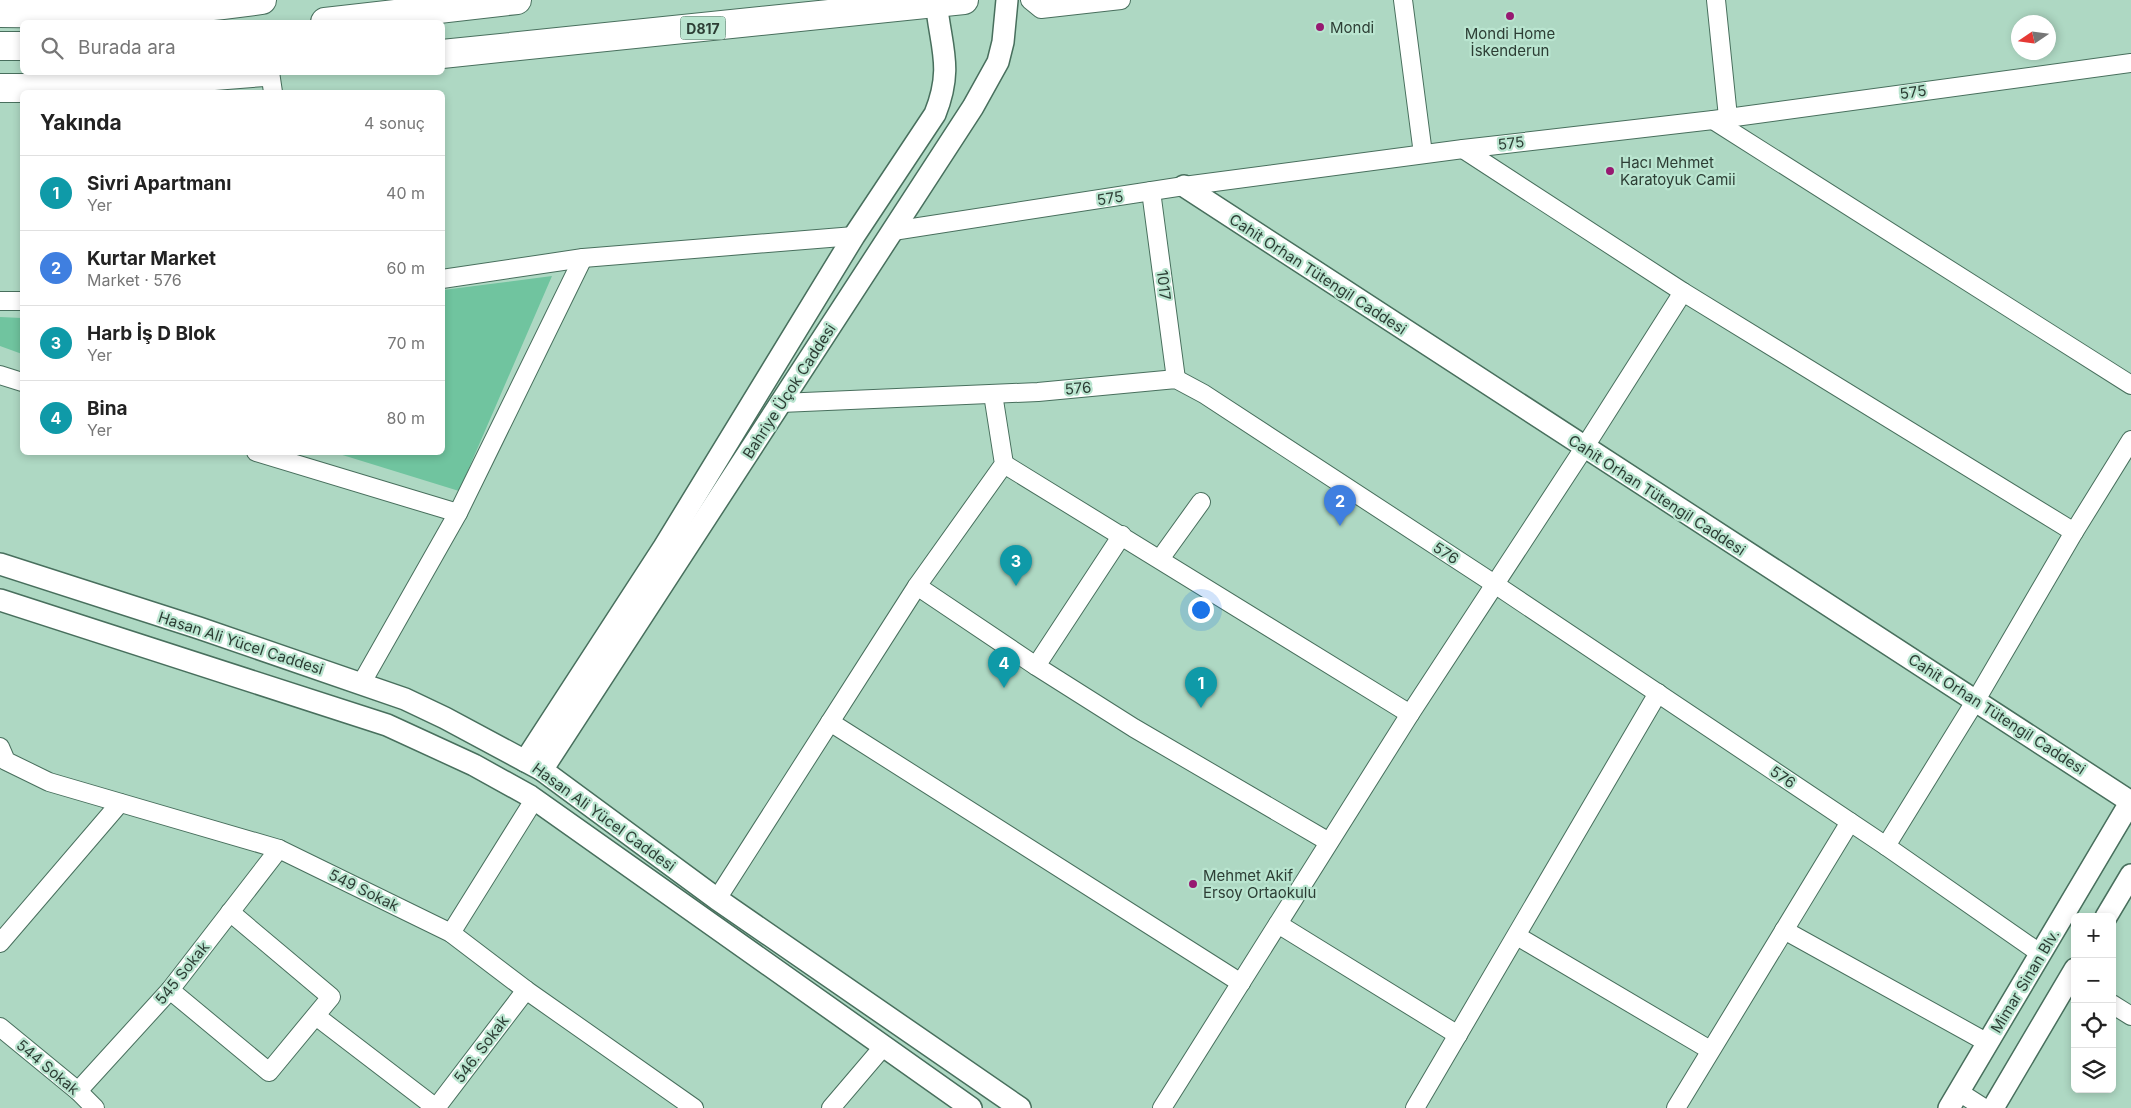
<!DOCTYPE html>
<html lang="tr">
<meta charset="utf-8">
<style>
:root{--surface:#fff;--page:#f2f2f2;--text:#222;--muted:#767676;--line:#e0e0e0;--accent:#971971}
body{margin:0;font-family:Inter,sans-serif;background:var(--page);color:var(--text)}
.controls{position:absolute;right:15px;bottom:15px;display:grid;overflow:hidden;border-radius:8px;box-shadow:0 2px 8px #0003}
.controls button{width:45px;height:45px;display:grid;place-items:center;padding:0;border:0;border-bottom:1px solid var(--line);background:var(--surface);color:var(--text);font:25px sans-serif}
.compass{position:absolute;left:2011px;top:15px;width:45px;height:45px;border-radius:50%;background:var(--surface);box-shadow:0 2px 8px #0003;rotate:257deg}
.you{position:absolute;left:1200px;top:609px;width:18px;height:18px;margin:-12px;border:4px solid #fff;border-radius:50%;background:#1a73e8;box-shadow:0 0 0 8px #1a73e833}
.badge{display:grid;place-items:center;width:32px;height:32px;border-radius:50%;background:var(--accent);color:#fff;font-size:16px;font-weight:700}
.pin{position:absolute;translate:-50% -41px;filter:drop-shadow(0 1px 2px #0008)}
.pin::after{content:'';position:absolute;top:26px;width:18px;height:15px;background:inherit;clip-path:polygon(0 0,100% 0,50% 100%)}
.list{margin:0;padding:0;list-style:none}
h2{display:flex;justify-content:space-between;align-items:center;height:65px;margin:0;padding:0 20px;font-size:21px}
h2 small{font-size:16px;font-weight:400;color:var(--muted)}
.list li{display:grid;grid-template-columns:32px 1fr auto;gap:15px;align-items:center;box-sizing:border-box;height:75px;padding:0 20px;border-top:1px solid var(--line)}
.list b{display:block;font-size:19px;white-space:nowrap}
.list p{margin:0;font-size:16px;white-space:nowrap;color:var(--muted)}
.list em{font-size:16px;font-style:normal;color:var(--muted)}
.icon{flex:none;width:28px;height:28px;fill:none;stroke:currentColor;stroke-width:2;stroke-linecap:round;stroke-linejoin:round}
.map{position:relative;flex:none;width:2131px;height:1108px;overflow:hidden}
.search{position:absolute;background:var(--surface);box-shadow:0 2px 8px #0003;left:20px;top:20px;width:425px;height:55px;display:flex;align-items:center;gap:12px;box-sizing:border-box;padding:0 18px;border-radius:8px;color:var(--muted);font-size:19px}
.panel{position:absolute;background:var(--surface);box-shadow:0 2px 8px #0003;left:20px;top:90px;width:425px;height:365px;border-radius:8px}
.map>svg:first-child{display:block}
</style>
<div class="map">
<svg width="2131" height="1108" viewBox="0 0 2131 1108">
<rect width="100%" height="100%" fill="#aed8c3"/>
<g fill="#70c49f">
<polygon points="552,276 459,491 336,453 442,452 443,290"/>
<polygon points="0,317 22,318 22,354 0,346"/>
</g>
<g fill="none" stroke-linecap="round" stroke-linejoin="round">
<defs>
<g id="minor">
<polyline points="1030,0 1041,9 1121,0"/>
<polyline points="1403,0 1423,154"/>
<polyline points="1716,0 1728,117"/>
<polyline points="270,72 273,92"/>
<polyline points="1713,120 2131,385"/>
<polyline points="1463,149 1683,292 2074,532"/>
<polyline points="1151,191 1176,379"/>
<polyline points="893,231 1184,186 1463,149 1713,120 2131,63"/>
<polyline points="442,279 583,258 854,236"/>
<polyline points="0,301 22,301"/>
<polyline points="0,375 22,382"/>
<polyline points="781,403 1038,392 1176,379 1204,394 1496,585 1886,846 2041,954"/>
<polyline points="256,452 458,513"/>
<polyline points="1004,464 1410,714"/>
<polyline points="1160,559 1201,502"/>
<polyline points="917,586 1036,666 1134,728 1329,842"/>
<polyline points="1036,666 1122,535"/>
<polyline points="361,684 458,513 583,258"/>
<polyline points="830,722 1241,983"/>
<polyline points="0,747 6,761 49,782 279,849 451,933 526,990 694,1108"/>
<polyline points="1886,846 1976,700 2074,532 2131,440"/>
<polyline points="717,899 917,586 1004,464 993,394"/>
<polyline points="1278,924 1458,1035"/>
<polyline points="1784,930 1988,1043"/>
<polyline points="451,933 534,800"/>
<polyline points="1517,936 1710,1050"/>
<polyline points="0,943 120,803"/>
<polyline points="170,990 269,1072 331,997 230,912"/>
<polyline points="2112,1004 2131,1016"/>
<polyline points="316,1016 436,1108"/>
<polyline points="0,1027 78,1091 95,1108"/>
<polyline points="78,1091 170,990 279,849"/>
<polyline points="1959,1092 1984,1108"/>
<polyline points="436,1108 526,990"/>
<polyline points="831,1108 883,1047"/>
<polyline points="1162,1108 1410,714 1584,448 1683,292"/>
<polyline points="1415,1108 1658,693"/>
<polyline points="1676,1108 1850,822"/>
</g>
<g id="tertiary">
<path d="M1184,186C1499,392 1816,596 2131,802"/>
<polyline points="0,564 199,628 405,699 445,718 542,770 717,899 1020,1108"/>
<polyline points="0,600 387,725 474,765 530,796 971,1108"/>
<path d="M525,761L664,547L854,236L935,114C954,67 940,46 936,0"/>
<polyline points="542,770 973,107 998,62 1003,42 1007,0"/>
<polyline points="2106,917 2131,875"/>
<polyline points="1949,1108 2131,801"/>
<polyline points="1993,1108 2075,969"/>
</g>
<g id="trunk">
<path d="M0,13C87,14 175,13 262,0"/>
<polyline points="325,22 517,0"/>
<polyline points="0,46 22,46"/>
<polyline points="442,54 964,0"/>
<polyline points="0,88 62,88 264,72"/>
</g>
</defs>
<use href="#minor" stroke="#486f5d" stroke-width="20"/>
<use href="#tertiary" stroke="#486f5d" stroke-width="24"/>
<use href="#trunk" stroke="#486f5d" stroke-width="30"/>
<use href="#minor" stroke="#fff" stroke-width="18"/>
<use href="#tertiary" stroke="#fff" stroke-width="21"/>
<use href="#trunk" stroke="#fff" stroke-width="28"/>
</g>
<g fill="#971971" stroke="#bae5d0" stroke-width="2">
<circle cx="1510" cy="16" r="5"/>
<circle cx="1320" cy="27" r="5"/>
<circle cx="1610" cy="171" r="5"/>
<circle cx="1193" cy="884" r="5"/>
</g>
<g text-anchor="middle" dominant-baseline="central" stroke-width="4.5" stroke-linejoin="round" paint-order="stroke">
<rect fill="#bae5d0" stroke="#577064" stroke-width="1" x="680.5" y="16.5" width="45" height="23" rx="4"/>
<g font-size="14" font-weight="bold" fill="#2d3e35">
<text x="703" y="28">D817</text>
</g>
<g font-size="15" fill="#2d3e35" stroke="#bae5d0" text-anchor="start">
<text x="1330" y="27">Mondi</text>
<text x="1510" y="33" text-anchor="middle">Mondi Home<tspan x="1510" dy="17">İskenderun</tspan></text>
<text x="1620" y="162">Hacı Mehmet<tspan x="1620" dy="17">Karatoyuk Camii</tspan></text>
<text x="1203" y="875">Mehmet Akif<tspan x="1203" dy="17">Ersoy Ortaokulu</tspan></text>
</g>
<g font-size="15" fill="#2d3e35" stroke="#bae5d0">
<text transform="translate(1913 92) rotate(-8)">575</text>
<text transform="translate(1511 143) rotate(-7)">575</text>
<text transform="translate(1110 198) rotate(-9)">575</text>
<text transform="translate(1318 274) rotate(33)">Cahit Orhan Tütengil Caddesi</text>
<text transform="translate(1164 285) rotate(83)">1017</text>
<text transform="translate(1078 388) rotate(-5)">576</text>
<text transform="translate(789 391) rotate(-57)">Bahriye Üçok Caddesi</text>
<text transform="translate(1657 495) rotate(33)">Cahit Orhan Tütengil Caddesi</text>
<text transform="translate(1446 553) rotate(33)">576</text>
<text transform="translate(241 643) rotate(18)">Hasan Ali Yücel Caddesi</text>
<text transform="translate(1997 714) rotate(33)">Cahit Orhan Tütengil Caddesi</text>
<text transform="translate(1783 777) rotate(34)">576</text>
<text transform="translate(604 817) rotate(36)">Hasan Ali Yücel Caddesi</text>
<text transform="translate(364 890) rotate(26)">549 Sokak</text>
<text transform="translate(182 973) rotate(-51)">545 Sokak</text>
<text transform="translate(2025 981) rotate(-59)">Mimar Sinan Blv.</text>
<text transform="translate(481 1049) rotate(-53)">546. Sokak</text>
<text transform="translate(48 1067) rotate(40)">544 Sokak</text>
</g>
</g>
</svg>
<div class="controls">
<button>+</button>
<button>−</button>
<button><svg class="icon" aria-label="locate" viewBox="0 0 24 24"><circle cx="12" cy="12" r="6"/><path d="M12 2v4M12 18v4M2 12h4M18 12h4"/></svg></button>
<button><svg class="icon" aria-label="layers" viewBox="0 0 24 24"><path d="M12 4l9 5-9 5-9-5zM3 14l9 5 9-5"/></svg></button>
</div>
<svg class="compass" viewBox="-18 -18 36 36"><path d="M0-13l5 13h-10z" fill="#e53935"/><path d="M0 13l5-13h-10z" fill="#767676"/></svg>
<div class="you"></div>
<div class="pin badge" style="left:1201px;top:708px;background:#0f9aa8">1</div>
<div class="pin badge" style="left:1340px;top:526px;background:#3f7fe0">2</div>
<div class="pin badge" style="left:1016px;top:586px;background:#0f9aa8">3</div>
<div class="pin badge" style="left:1004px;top:688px;background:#0f9aa8">4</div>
<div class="search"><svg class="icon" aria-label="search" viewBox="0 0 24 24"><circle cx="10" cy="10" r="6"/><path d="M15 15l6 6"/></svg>Burada ara</div>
<section class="panel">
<h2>Yakında<small>4 sonuç</small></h2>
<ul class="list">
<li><span class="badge" style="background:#0f9aa8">1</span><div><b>Sivri Apartmanı</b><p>Yer</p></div><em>40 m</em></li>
<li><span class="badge" style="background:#3f7fe0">2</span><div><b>Kurtar Market</b><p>Market · 576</p></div><em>60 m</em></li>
<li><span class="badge" style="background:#0f9aa8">3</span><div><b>Harb İş D Blok</b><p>Yer</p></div><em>70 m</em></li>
<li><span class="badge" style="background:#0f9aa8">4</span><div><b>Bina</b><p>Yer</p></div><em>80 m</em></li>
</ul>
</section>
</div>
